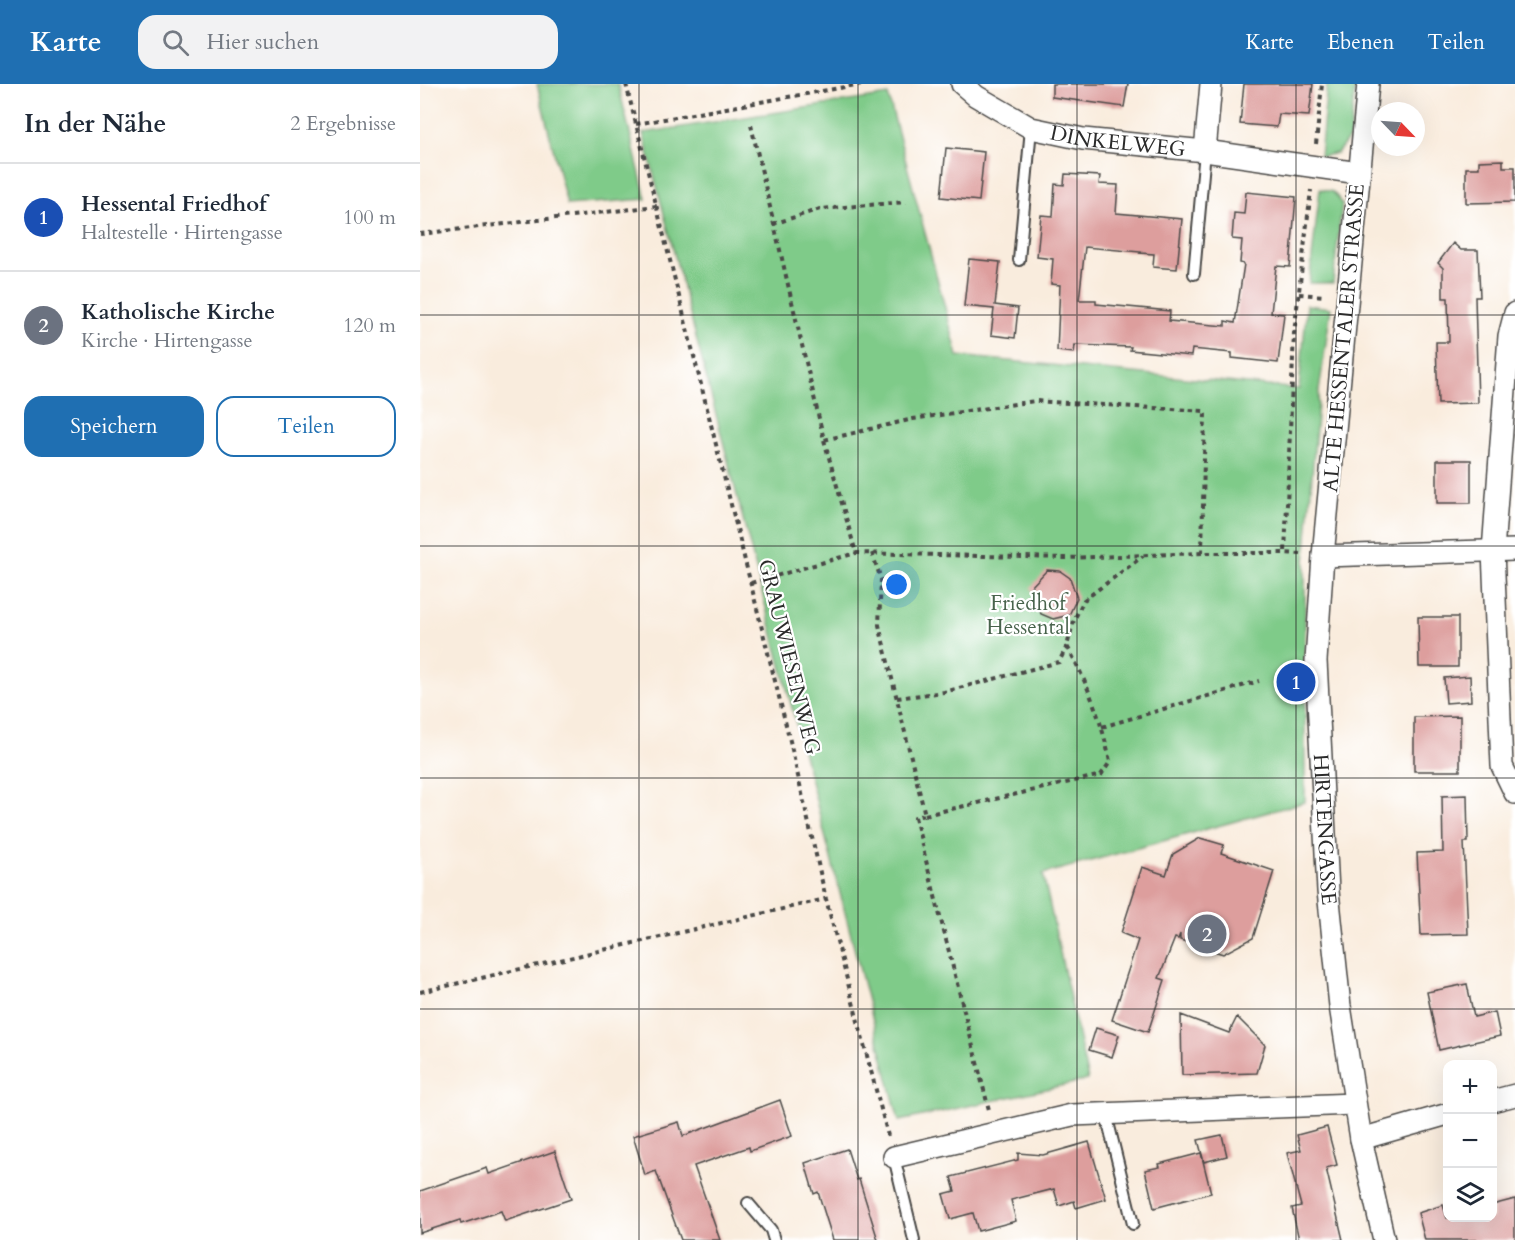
<!DOCTYPE html>
<html lang="de">
<meta charset="utf-8">
<style>
:root{--surface:#fff;--page:#f2f2f3;--text:#1f2937;--muted:#747a83;--line:#e0e1e3;--accent:#1f6fb2}
body{margin:0;font-family:Cardo,serif;background:var(--page);color:var(--text)}
.controls{position:absolute;right:18px;bottom:18px;display:grid;overflow:hidden;border-radius:12px;box-shadow:0 6px 24px #0002}
.controls button{width:54px;height:54px;display:grid;place-items:center;padding:0;border:0;border-bottom:2px solid var(--line);background:var(--surface);color:var(--text);font:30px sans-serif}
.compass{position:absolute;left:951px;top:18px;width:54px;height:54px;border-radius:50%;background:var(--surface);box-shadow:0 6px 24px #0002;rotate:115deg}
.you{position:absolute;left:477px;top:501px;width:21px;height:21px;margin:-15px;border:4px solid #fff;border-radius:50%;background:#1a73e8;box-shadow:0 0 0 9px #1a73e833}
.badge{display:grid;place-items:center;width:39px;height:39px;border-radius:50%;background:var(--accent);color:#fff;font-size:20px;font-weight:700}
.pin{position:absolute;translate:-50% -50%;border:3px solid #fff;box-shadow:0 2px 6px #0006}
.list{margin:0;padding:0;list-style:none}
h2{display:flex;justify-content:space-between;align-items:center;height:78px;margin:0;padding:0 24px;font-size:26px}
h2 small{font-size:20px;font-weight:400;color:var(--muted)}
.list li{display:grid;grid-template-columns:39px 1fr auto;gap:18px;align-items:center;box-sizing:border-box;height:108px;padding:0 24px;border-top:2px solid var(--line)}
.list b{display:block;font-size:22px;white-space:nowrap}
.list p{margin:0;font-size:20px;white-space:nowrap;color:var(--muted)}
.list em{font-size:20px;font-style:normal;color:var(--muted)}
.actions{display:flex;gap:12px;padding:18px 24px}
.actions a{flex:1;padding:14px 0;border:2px solid var(--accent);border-radius:18px;text-align:center;font-size:21px;color:var(--accent)}
.actions .main{background:var(--accent);color:#fff}
.icon{flex:none;width:33px;height:33px;fill:none;stroke:currentColor;stroke-width:2;stroke-linecap:round;stroke-linejoin:round}
.map{position:relative;flex:none;width:1095px;height:1156px;overflow:hidden}
header{display:flex;align-items:center;gap:36px;box-sizing:border-box;height:84px;padding:0 30px;background:var(--accent);color:#fff}
header strong{font-size:28px}
nav{display:flex;gap:33px;margin-inline-start:auto;font-size:21px}
.search{width:420px;height:54px;background:var(--page);display:flex;align-items:center;gap:15px;box-sizing:border-box;padding:0 21px;border-radius:18px;color:var(--muted);font-size:22px}
main{display:flex}
aside{flex:1;background:var(--surface)}
.map>svg:first-child{display:block}
</style>
<header>
<strong>Karte</strong>
<div class="search"><svg class="icon" aria-label="search" viewBox="0 0 24 24"><circle cx="10" cy="10" r="6"/><path d="M15 15l6 6"/></svg>Hier suchen</div>
<nav><a>Karte</a><a>Ebenen</a><a>Teilen</a></nav>
</header>
<main>
<aside>
<h2>In der Nähe<small>2 Ergebnisse</small></h2>
<ul class="list">
<li><span class="badge" style="background:#1a4fb4">1</span><div><b>Hessental Friedhof</b><p>Haltestelle · Hirtengasse</p></div><em>100 m</em></li>
<li><span class="badge" style="background:#6b7280">2</span><div><b>Katholische Kirche</b><p>Kirche · Hirtengasse</p></div><em>120 m</em></li>
</ul>
<div class="actions"><a class="main">Speichern</a><a>Teilen</a></div>
</aside>
<div class="map">
<svg width="1095" height="1156" viewBox="0 0 1095 1156">
<rect width="100%" height="100%" fill="#fff"/>
<filter id="ink" filterUnits="userSpaceOnUse"><feTurbulence type="fractalNoise" baseFrequency=".0167" numOctaves="2"/><feDisplacementMap in="SourceGraphic" scale="12" xChannelSelector="R" yChannelSelector="G"/><feConvolveMatrix kernelMatrix="1 2 1 2 8 2 1 2 1" color-interpolation-filters="sRGB"/></filter>
<filter id="wash" filterUnits="userSpaceOnUse"><feTurbulence type="fractalNoise" baseFrequency=".008" numOctaves="4" result="noise"/><feDisplacementMap in="SourceGraphic" scale="24" xChannelSelector="R" yChannelSelector="G"/><feGaussianBlur stdDeviation="1.35" result="paint"/><feColorMatrix in="noise" values="0 0 0 0 0 0 0 0 0 0 0 0 0 0 0 0 0 1.4 0 .05"/><feComposite in="paint" operator="in"/></filter>
<g filter="url(#wash)">
<rect width="100%" height="100%" fill="#f9ecdd"/>
<g fill="#7fcb89" stroke="#557b5a" stroke-width="1.5">
<polygon points="117,0 198,0 226,115 147,121"/>
<polygon points="907,0 935,0 930,53 917,69 900,73"/>
<polygon points="468,11 538,272 879,305 887,221 911,224 899,307 885,478 885,718 623,790 668,996 479,1037 223,49"/>
<polygon points="900,105 913,108 922,119 913,199 889,199"/>
</g>
<g id="blocks">
<g fill="#dd9e9d">
<polygon points="632,0 708,0 704,23 632,13"/>
<polygon points="824,0 893,0 889,32 859,30 857,43 820,40"/>
<polygon points="526,64 564,68 559,117 521,113"/>
<polygon points="1083,76 1083,83 1095,83 1095,118 1046,119 1046,84 1059,84 1059,77"/>
<polygon points="645,90 680,92 679,100 698,101 696,129 762,135 757,185 733,183 734,170 720,169 721,168 665,163 659,216 676,216 676,220 750,227 749,237 805,242 805,237 815,239 824,180 820,179 822,156 812,155 814,129 824,130 826,108 876,113 870,183 856,182 851,229 864,230 858,279 812,274 812,269 772,265 771,272 710,266 711,263 655,261 654,269 637,267 640,201 631,200 633,175 617,173 621,131 633,132 635,100 644,101"/>
<polygon points="1033,159 1041,166 1058,166 1060,213 1055,213 1058,319 1018,320 1016,258 1029,258 1028,214 1023,214 1023,184 1018,179"/>
<polygon points="549,175 580,178 575,221 598,224 595,254 571,251 574,225 544,222"/>
<rect x="1017" y="376" width="34" height="43"/>
<polygon points="627,486 640,487 650,494 657,514 649,531 633,535 621,530 611,503"/>
<polygon points="998,533 1038,533 1038,583 999,583"/>
<polygon points="1050,592 1051,617 1026,619 1024,594"/>
<polygon points="1040,632 1040,687 994,687 994,633"/>
<polygon points="1047,711 1048,758 1044,758 1048,850 1001,851 997,769 1023,768 1022,712"/>
<polygon points="780,754 804,761 801,769 854,787 833,854 803,870 760,856 760,850 758,855 755,854 739,894 745,896 728,948 692,936 718,856 701,849 722,783 746,791 753,770"/>
<polygon points="1047,900 1054,933 1075,928 1080,952 1019,966 1007,908"/>
<polygon points="761,931 809,949 817,933 845,961 837,989 762,991"/>
<polygon points="676,944 699,951 692,973 669,966"/>
<polygon points="360,1016 372,1052 330,1067 329,1063 274,1082 300,1156 261,1156 236,1087 225,1091 213,1052 259,1038 263,1052"/>
<polygon points="907,1043 917,1081 906,1084 923,1156 879,1156 872,1124 881,1122 867,1069 881,1066 877,1051"/>
<polygon points="802,1051 807,1072 784,1078 778,1056"/>
<polygon points="669,1058 686,1115 656,1124 654,1117 639,1122 634,1105 591,1116 596,1137 558,1147 553,1129 530,1135 523,1110 535,1107 531,1093 598,1076 598,1069 623,1071"/>
<polygon points="427,1065 437,1096 439,1095 458,1156 413,1156 398,1108 394,1110 385,1079"/>
<polygon points="135,1067 151,1115 85,1137 81,1127 41,1140 40,1136 0,1149 0,1107 67,1084 69,1090"/>
<polygon points="781,1069 791,1109 734,1124 725,1086 740,1083 739,1080"/>
<polygon points="1095,1115 1095,1156 1005,1156 998,1129 1023,1121 1027,1134 1072,1134 1072,1121"/>
</g>
</g>
</g>
<g filter="url(#ink)">
<use href="#blocks" fill-opacity="0" stroke="#4a4846" stroke-width="1.5"/>
<g fill="none" stroke-linecap="round" stroke-linejoin="round">
<defs>
<g id="service">
<polyline points="599,176 611,44"/>
<polyline points="774,190 785,67"/>
<polyline points="686,1030 713,1140"/>
<polyline points="474,1073 494,1156"/>
<polyline points="328,1119 351,1146 354,1156"/>
</g>
<g id="minor">
<path id="s1" d="M542,0L556,12L611,44L663,55L785,67L939,89"/>
<path id="s2" d="M948,0L903,472L896,577L908,807L920,922L941,1055L964,1156"/>
<polyline points="785,67 791,0"/>
<polyline points="1095,229 1089,252 1073,467 1082,682 1095,709"/>
<polyline points="903,472 1095,466"/>
<polyline points="1072,1017 1095,1011"/>
<polyline points="941,1055 1028,1030"/>
<polyline points="474,1073 652,1031 934,1020"/>
</g>
</defs>
<use href="#service" stroke="#4a4846" stroke-width="14"/>
<use href="#minor" stroke="#4a4846" stroke-width="24"/>
<g stroke="#4a4846" stroke-width="4" stroke-dasharray="4.5 4.5" stroke-linecap="butt">
<polyline points="206,0 370,657 406,815 468,1052"/>
<polyline points="216,40 442,0"/>
<polyline points="331,41 404,356 493,335 615,317 785,327 782,469 865,469"/>
<polyline points="896,60 902,0"/>
<polyline points="353,140 400,125 486,118"/>
<polyline points="0,150 237,122"/>
<polyline points="879,210 905,212"/>
<polyline points="404,356 436,469 646,474 782,469"/>
<polyline points="452,469 461,495 459,541 505,731 495,733 569,1026"/>
<polyline points="881,470 865,469 874,249 891,106"/>
<polyline points="331,499 436,469"/>
<polyline points="477,614 524,608 639,578 647,562"/>
<polyline points="682,643 839,597"/>
<path d="M505,731L681,691L690,678C682,637 667,598 647,562L654,536L664,516L723,472"/>
<polyline points="0,908 406,815"/>
</g>
<use href="#service" stroke="#fff" stroke-width="10"/>
<use href="#minor" stroke="#fff" stroke-width="21"/>
</g>
</g>
<path fill="none" stroke="#2b2b2b" stroke-width="1.5" stroke-opacity="0.55" d="M219,0V1156M438,0V1156M657,0V1156M876,0V1156M0,231H1095M0,462H1095M0,694H1095M0,925H1095"/>
<g text-anchor="middle" dominant-baseline="central" stroke-width="4.5" stroke-linejoin="round" paint-order="stroke">
<g font-size="21" fill="#2b2b2b" stroke="#fff">
<text stroke="none"><textPath href="#s1" startOffset="170">DINKELWEG</textPath></text>
<text transform="translate(924 254) rotate(-85)">ALTE HESSENTALER STRASSE</text>
<text transform="translate(369 573) rotate(76)">GRAUWIESENWEG</text>
<text stroke="none"><textPath href="#s2" startOffset="748">HIRTENGASSE</textPath></text>
</g>
<g font-size="21" fill="#48634c" stroke="#fff">
<text x="608" y="519">Friedhof<tspan x="608" dy="24">Hessental</tspan></text>
</g>
</g>
</svg>
<div class="controls">
<button>+</button>
<button>−</button>
<button><svg class="icon" aria-label="layers" viewBox="0 0 24 24"><path d="M12 4l9 5-9 5-9-5zM3 14l9 5 9-5"/></svg></button>
</div>
<svg class="compass" viewBox="-18 -18 36 36"><path d="M0-13l5 13h-10z" fill="#e53935"/><path d="M0 13l5-13h-10z" fill="#747a83"/></svg>
<div class="you"></div>
<div class="pin badge" style="left:876px;top:598px;background:#1a4fb4">1</div>
<div class="pin badge" style="left:787px;top:850px;background:#6b7280">2</div>
</div>
</main>
